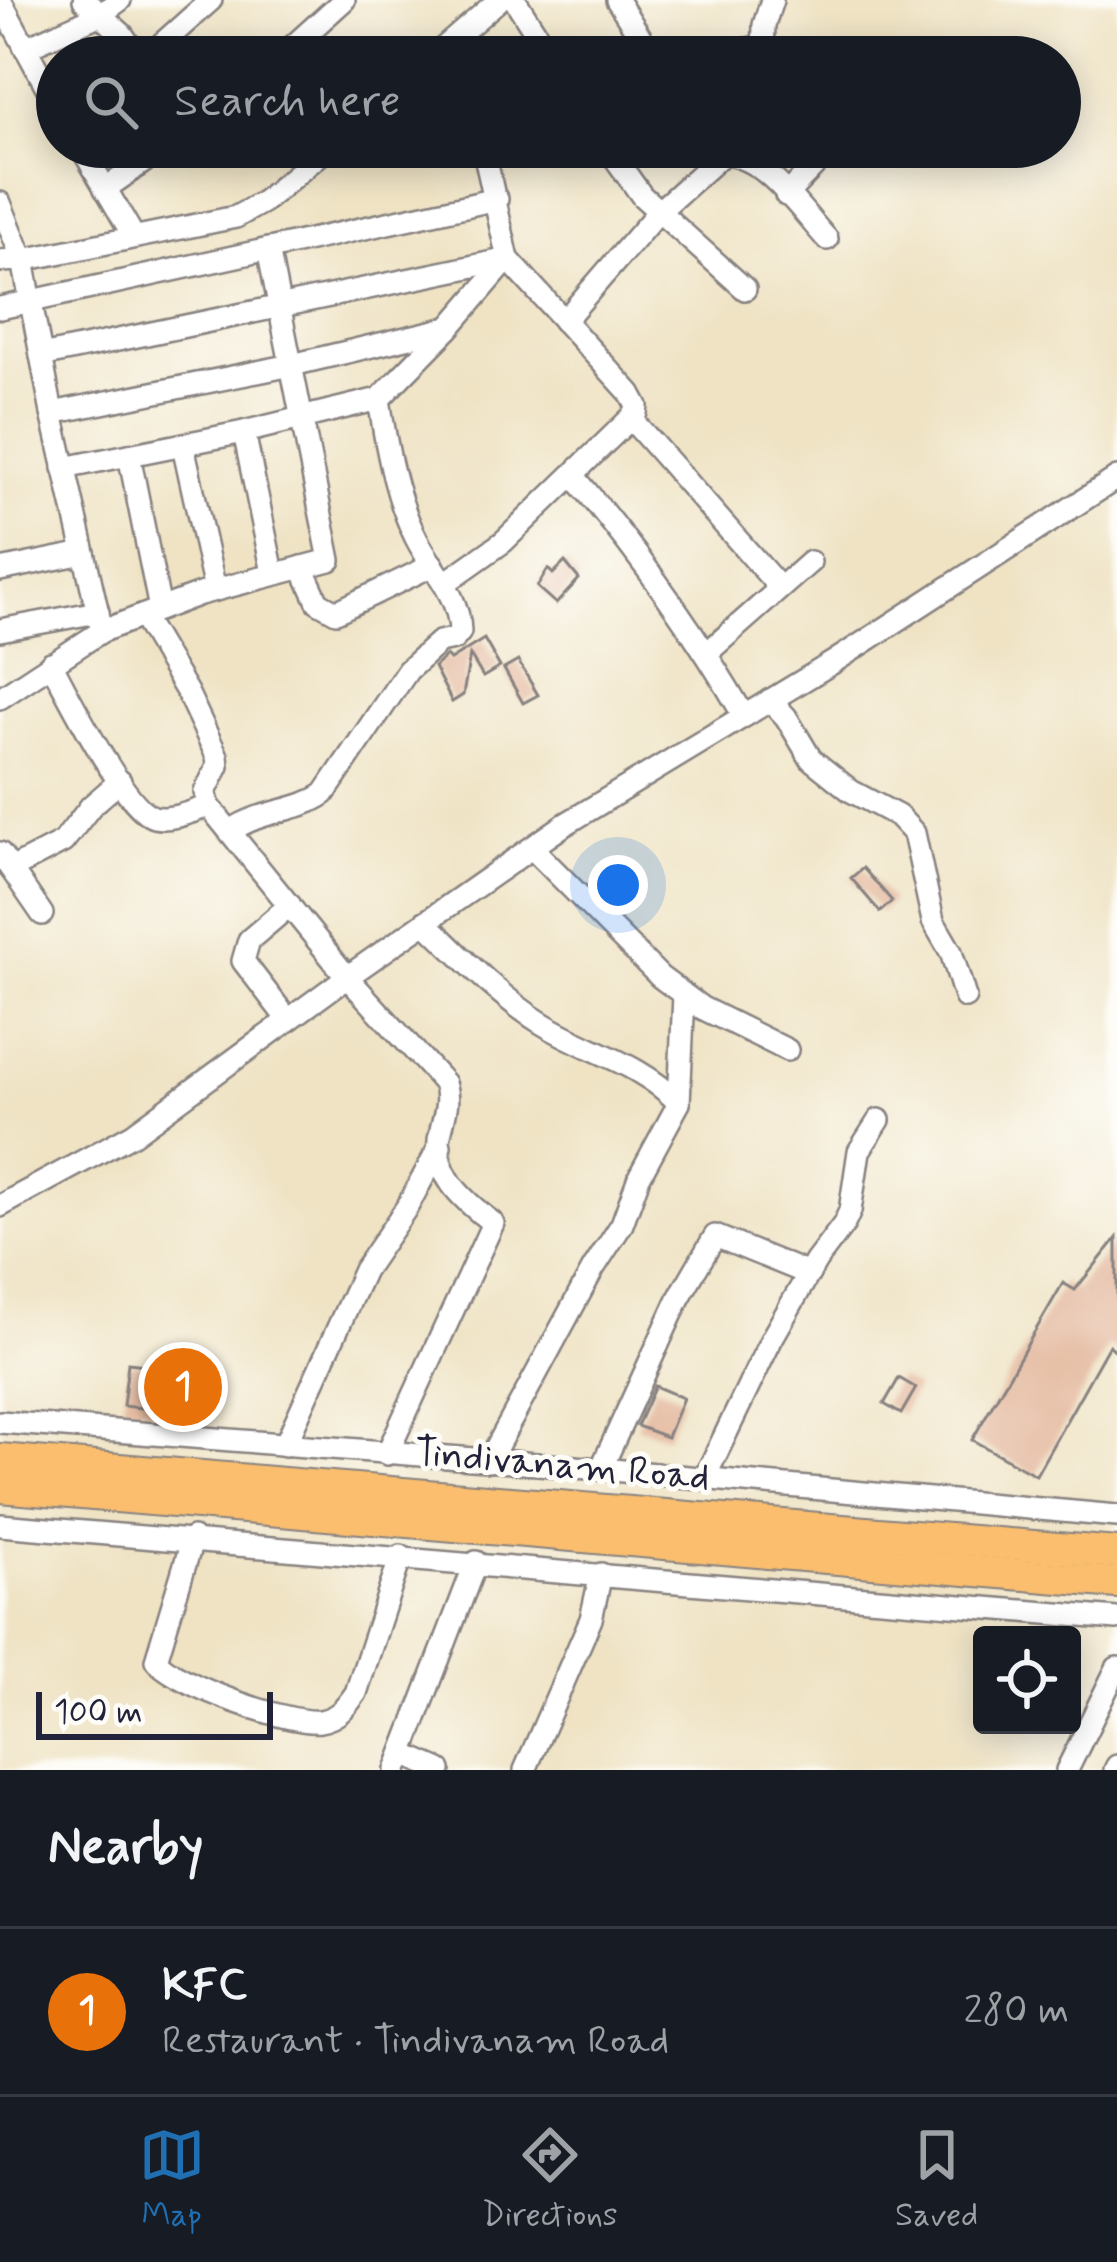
<!DOCTYPE html>
<meta charset="utf-8">
<style>
:root{--surface:#171b24;--page:#242831;--text:#f1f3f6;--muted:#9ea1a6;--line:#363941;--accent:#1f6fb2}
body{margin:0;font-family:Mynerve,sans-serif;background:var(--page);color:var(--text)}
.controls{position:absolute;right:36px;bottom:36px;display:grid;overflow:hidden;border-radius:12px;box-shadow:0 6px 30px #0003}
.controls button{width:108px;height:108px;display:grid;place-items:center;padding:0;border:0;border-bottom:3px solid var(--line);background:var(--surface);color:var(--text);font:60px sans-serif}
.scale{position:absolute;left:36px;bottom:30px;width:237px;box-sizing:border-box;padding-left:12px;border:6px solid #22223b;border-top:0;font-size:33px;line-height:42px;white-space:nowrap;color:#22223b;-webkit-text-stroke:9px #fdfcf7;paint-order:stroke}
.you{position:absolute;left:618px;top:885px;width:42px;height:42px;margin:-30px;border:9px solid #fff;border-radius:50%;background:#1a73e8;box-shadow:0 0 0 18px #1a73e833}
.badge{display:grid;place-items:center;width:78px;height:78px;border-radius:50%;background:var(--accent);color:#fff;font-size:39px;font-weight:700}
.pin{position:absolute;translate:-50% -50%;border:6px solid #fff;box-shadow:0 3px 12px #0006}
.list{margin:0;padding:0;list-style:none}
h2{display:flex;justify-content:space-between;align-items:center;height:156px;margin:0;padding:0 48px;font-size:51px}
h2 small{font-size:39px;font-weight:400;color:var(--muted)}
.list li{display:grid;grid-template-columns:78px 1fr auto;gap:36px;align-items:center;box-sizing:border-box;height:168px;padding:0 48px;border-top:3px solid var(--line)}
.list b{display:block;font-size:45px;white-space:nowrap}
.list p{margin:0;font-size:39px;white-space:nowrap;color:var(--muted)}
.list em{font-size:39px;font-style:normal;color:var(--muted)}
.icon{flex:none;width:66px;height:66px;fill:none;stroke:currentColor;stroke-width:2;stroke-linecap:round;stroke-linejoin:round}
.map{position:relative;flex:none;width:1117px;height:1770px;overflow:hidden}
.search{position:absolute;background:var(--surface);box-shadow:0 6px 30px #0003;left:36px;right:36px;top:36px;height:132px;display:flex;align-items:center;gap:30px;box-sizing:border-box;padding:0 42px;border-radius:66px;color:var(--muted);font-size:45px}
.sheet{height:324px;background:var(--surface)}
nav{display:flex;justify-content:space-around;align-items:center;box-sizing:border-box;height:168px;border-top:3px solid var(--line);background:var(--surface);font-size:33px;color:var(--muted)}
nav a{display:grid;justify-items:center;gap:6px}
nav .on{color:var(--accent)}
.map>svg:first-child{display:block}
</style>
<div class="map">
<svg width="1117" height="1770" viewBox="0 0 1117 1770">
<rect width="100%" height="100%" fill="#fdfcf7"/>
<filter id="ink" filterUnits="userSpaceOnUse"><feTurbulence type="fractalNoise" baseFrequency=".00833" numOctaves="2"/><feDisplacementMap in="SourceGraphic" scale="24" xChannelSelector="R" yChannelSelector="G"/><feConvolveMatrix kernelMatrix="1 2 1 2 8 2 1 2 1" color-interpolation-filters="sRGB"/></filter>
<filter id="wash" filterUnits="userSpaceOnUse"><feTurbulence type="fractalNoise" baseFrequency=".004" numOctaves="4" result="noise"/><feDisplacementMap in="SourceGraphic" scale="48" xChannelSelector="R" yChannelSelector="G"/><feGaussianBlur stdDeviation="2.7" result="paint"/><feColorMatrix in="noise" values="0 0 0 0 0 0 0 0 0 0 0 0 0 0 0 0 0 1.4 0 .05"/><feComposite in="paint" operator="in"/></filter>
<g filter="url(#wash)">
<rect width="100%" height="100%" fill="#efe3c4"/>
<g id="blocks">
<g fill="#e2b296">
<polygon points="565,562 579,579 556,604 537,587 548,569 553,574"/>
<polygon points="484,639 500,667 483,677 470,655 463,695 452,702 434,667 446,656 450,660"/>
<polygon points="518,661 538,695 523,703 504,669"/>
<polygon points="863,868 892,901 880,912 851,878"/>
<polygon points="1117,1238 1117,1352 1109,1345 1036,1475 972,1440 1063,1283 1075,1290"/>
<polygon points="128,1363 155,1366 154,1370 210,1376 206,1405 151,1399 150,1409 123,1406"/>
<polygon points="899,1378 916,1388 901,1414 884,1404"/>
<polygon points="655,1386 683,1398 667,1437 637,1426"/>
</g>
</g>
</g>
<g filter="url(#ink)">
<use href="#blocks" fill-opacity="0" stroke="#888280" stroke-width="3"/>
<g fill="none" stroke-linecap="round" stroke-linejoin="round">
<defs>
<g id="minor">
<polyline points="0,0 57,106"/>
<polyline points="84,0 122,34 138,57"/>
<polyline points="515,0 551,57"/>
<polyline points="617,0 653,57"/>
<polyline points="25,48 101,14 120,0"/>
<polyline points="763,56 764,25 772,0"/>
<polyline points="147,57 211,0"/>
<polyline points="281,57 344,0"/>
<polyline points="433,57 499,0"/>
<polyline points="704,57 763,46"/>
<polyline points="81,147 134,237"/>
<polyline points="607,147 642,196 745,289"/>
<polyline points="105,189 165,147"/>
<polyline points="786,195 833,147"/>
<polyline points="0,203 23,260 52,413 102,631"/>
<polyline points="0,261 23,260 236,217 263,202 329,147"/>
<polyline points="0,308 497,199"/>
<path d="M564,321L658,212L723,154C766,156 800,210 827,239"/>
<polyline points="41,356 508,259 630,393 637,406 636,413 503,542 445,583"/>
<polyline points="52,413 292,365 448,328"/>
<polyline points="632,420 780,588"/>
<polyline points="244,432 273,573"/>
<polyline points="183,445 215,590"/>
<polyline points="129,455 160,609"/>
<polyline points="64,468 244,432 379,399 449,328 508,259 483,147"/>
<path d="M573,475C637,551 694,630 744,716"/>
<polyline points="302,567 318,602 336,612 433,565"/>
<polyline points="0,570 84,553"/>
<path d="M142,616L187,692L217,756L218,766L205,792L209,806L347,977L444,1083C450,1100 445,1113 441,1130C429,1172 464,1201 493,1223L387,1454"/>
<polyline points="0,630 98,612"/>
<polyline points="707,653 810,562"/>
<path d="M51,663C67,693 126,810 154,817C172,821 193,811 209,806"/>
<polyline points="0,698 102,631 200,594 330,560 268,249"/>
<polyline points="770,700 786,717 811,759 851,791 898,816 914,833 933,921 951,952 965,997"/>
<path d="M231,831C262,809 296,813 324,794L408,670L439,642L454,639L460,632C459,594 432,570 416,538C395,496 386,445 379,399"/>
<polyline points="532,848 660,977 702,1008 787,1050"/>
<polyline points="0,853 42,914"/>
<polyline points="11,869 63,842 91,806 120,781"/>
<path d="M425,922C461,956 497,995 540,1022C586,1051 639,1062 679,1103L684,995"/>
<polyline points="288,1020 243,961 249,940 290,905"/>
<polyline points="0,1206 133,1134 347,977 564,825 832,663 1117,478"/>
<polyline points="0,1422 601,1469 1117,1516"/>
<polyline points="285,1445 364,1270 407,1207 440,1146"/>
<polyline points="489,1461 593,1269 622,1224 639,1177 679,1103"/>
<polyline points="601,1469 679,1298 715,1236 809,1274"/>
<polyline points="704,1479 772,1338 816,1261 844,1224 850,1211 859,1151 879,1120"/>
<polyline points="0,1525 1117,1619"/>
<path d="M193,1538L156,1660C174,1684 290,1725 320,1721C338,1718 346,1707 356,1693L401,1556"/>
<polyline points="403,1754 440,1770"/>
<polyline points="396,1770 476,1562"/>
<polyline points="525,1770 591,1619 601,1574"/>
<polyline points="1067,1770 1117,1668"/>
<polyline points="1115,1770 1117,1766"/>
</g>
<g id="highway">
<polyline points="0,1459 1117,1553"/>
<polyline points="0,1487 1117,1583"/>
</g>
</defs>
<use href="#minor" stroke="#888280" stroke-width="26"/>
<use href="#highway" stroke="#888280" stroke-width="34"/>
<use href="#minor" stroke="#fff" stroke-width="21"/>
<use href="#highway" stroke="#fabe6e" stroke-width="30"/>
</g>
</g>
<g text-anchor="middle" dominant-baseline="central" stroke-width="10" stroke-linejoin="round" paint-order="stroke">
<g font-size="39" fill="#22223b" stroke="#fdfcf7">
<text transform="translate(562 1466) rotate(5)">Tindivanam Road</text>
</g>
</g>
</svg>
<div class="controls">
<button><svg class="icon" aria-label="locate" viewBox="0 0 24 24"><circle cx="12" cy="12" r="6"/><path d="M12 2v4M12 18v4M2 12h4M18 12h4"/></svg></button>
</div>
<div class="scale">100 m</div>
<div class="you"></div>
<div class="pin badge" style="left:183px;top:1387px;background:#e8710a">1</div>
<div class="search"><svg class="icon" aria-label="search" viewBox="0 0 24 24"><circle cx="10" cy="10" r="6"/><path d="M15 15l6 6"/></svg>Search here</div>
</div>
<section class="sheet">
<h2>Nearby<small></small></h2>
<ul class="list">
<li><span class="badge" style="background:#e8710a">1</span><div><b>KFC</b><p>Restaurant · Tindivanam Road</p></div><em>280 m</em></li>
</ul>
</section>
<nav>
<a class="on"><svg class="icon" aria-label="map" viewBox="0 0 24 24"><path d="M3 6l6-2 6 2 6-2v14l-6 2-6-2-6 2zM9 4v14M15 6v14"/></svg>Map</a>
<a><svg class="icon" aria-label="directions" viewBox="0 0 24 24"><path d="M12 3l9 9-9 9-9-9zM9 14v-3h6M13 9l2 2-2 2"/></svg>Directions</a>
<a><svg class="icon" aria-label="saved" viewBox="0 0 24 24"><path d="M7 4h10v16l-5-4-5 4z"/></svg>Saved</a>
</nav>
